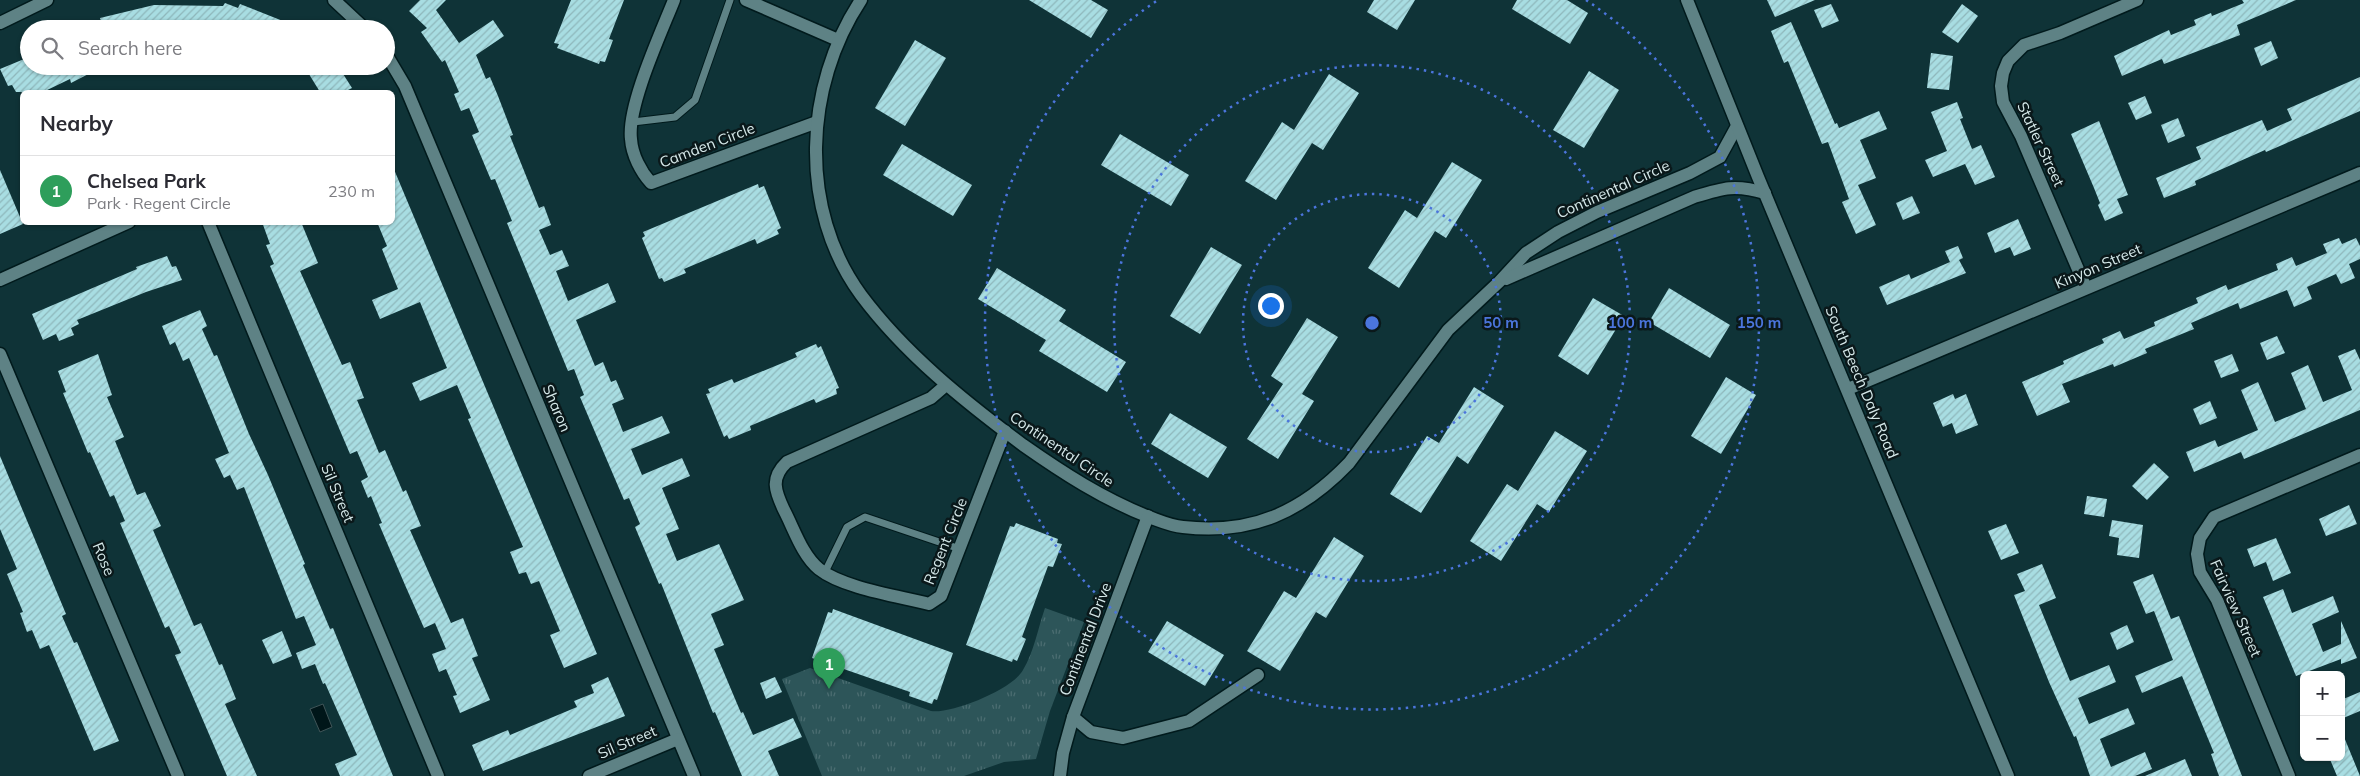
<!DOCTYPE html>
<meta charset="utf-8">
<style>
:root{--surface:#fff;--page:#f2f2f3;--text:#2b2b33;--muted:#7c7c81;--line:#e1e1e2;--accent:#865d61}
body{margin:0;font-family:Mulish,sans-serif;background:var(--page);color:var(--text)}
.controls{position:absolute;right:15px;bottom:15px;display:grid;overflow:hidden;border-radius:8px;box-shadow:0 1px 4px #0004}
.controls button{width:45px;height:45px;display:grid;place-items:center;padding:0;border:0;border-bottom:1px solid var(--line);background:var(--surface);color:var(--text);font:25px sans-serif}
.you{position:absolute;left:1270px;top:305px;width:18px;height:18px;margin:-12px;border:4px solid #fff;border-radius:50%;background:#1a73e8;box-shadow:0 0 0 8px #1a73e833}
.badge{display:grid;place-items:center;width:32px;height:32px;border-radius:50%;background:var(--accent);color:#fff;font-size:16px;font-weight:700}
.pin{position:absolute;translate:-50% -41px;filter:drop-shadow(0 1px 2px #0008)}
.pin::after{content:'';position:absolute;top:26px;width:18px;height:15px;background:inherit;clip-path:polygon(0 0,100% 0,50% 100%)}
.list{margin:0;padding:0;list-style:none}
h2{display:flex;justify-content:space-between;align-items:center;height:65px;margin:0;padding:0 20px;font-size:21px}
h2 small{font-size:16px;font-weight:400;color:var(--muted)}
.list li{display:grid;grid-template-columns:32px 1fr auto;gap:15px;align-items:center;box-sizing:border-box;height:70px;padding:0 20px;border-top:1px solid var(--line)}
.list b{display:block;font-size:19px;white-space:nowrap}
.list p{margin:0;font-size:16px;white-space:nowrap;color:var(--muted)}
.list em{font-size:16px;font-style:normal;color:var(--muted)}
.icon{flex:none;width:28px;height:28px;fill:none;stroke:currentColor;stroke-width:2;stroke-linecap:round;stroke-linejoin:round}
.map{position:relative;flex:none;width:2360px;height:776px;overflow:hidden}
.search{position:absolute;background:var(--surface);box-shadow:0 1px 4px #0004;left:20px;top:20px;width:375px;height:55px;display:flex;align-items:center;gap:12px;box-sizing:border-box;padding:0 18px;border-radius:28px;color:var(--muted);font-size:19px}
.panel{position:absolute;background:var(--surface);box-shadow:0 1px 4px #0004;left:20px;top:90px;width:375px;height:135px;border-radius:8px}
.map>svg:first-child{display:block}
</style>
<div class="map">
<svg width="2360" height="776" viewBox="0 0 2360 776">
<defs>
<pattern id="grass-tufts" width="24" height="20" patternUnits="userSpaceOnUse" patternTransform="scale(1.25)"><rect width="24" height="20" fill="#2d5559"/><path d="M3 7l-1-3M5 7V3M7 7l1-3M15 17l-1-3M17 17v-4M19 17l1-3" fill="none" stroke="#4b6d71"/></pattern>
<pattern id="building-hatch" width="6" height="6" patternUnits="userSpaceOnUse" patternTransform="scale(1.25)"><rect width="6" height="6" fill="#a8dde2"/><path d="M-1 1l2-2M0 6l6-6M5 7l2-2" fill="none" stroke="#8eb7bb"/></pattern>
</defs>
<rect width="100%" height="100%" fill="#0f3337"/>
<path fill="url(#grass-tufts)" d="M1045,608L1084,622L1050,711L1036,759L1004,762L964,776H822L782,679L810,668L931,711C952,714 1013,689 1023,670C1034,652 1038,628 1045,608Z"/>
<polygon fill="#001619" stroke="#405558" points="323,704 332,727 320,732 310,709"/>
<g fill="url(#building-hatch)">
<polygon points="420,0 446,0 436,10 459,43 493,20 504,36 476,55 486,79 490,77 498,96 513,135 510,136 539,208 544,206 551,225 539,230 550,255 562,250 569,266 556,271 568,301 608,283 616,302 576,320 595,366 603,362 611,382 616,380 624,399 612,404 623,432 662,416 670,433 631,449 642,475 682,458 690,476 662,488 679,529 666,534 677,561 719,544 744,600 711,614 724,645 714,649 741,713 743,712 753,735 793,718 802,737 768,751 779,776 742,776 715,712 713,713 661,583 659,584 635,527 640,524 629,498 624,500 580,397 584,395 574,369 568,371 507,223 512,221 495,179 491,180 472,135 479,132 469,108 461,111 454,94 459,92 445,60 442,62 421,32 427,28 409,11"/>
<polygon points="571,0 624,0 609,39 613,40 605,62 600,61 599,64 557,48 559,44 554,43"/>
<polygon points="1029,0 1091,0 1108,10 1091,38"/>
<polygon points="1374,0 1415,0 1397,30 1367,12"/>
<polygon points="1517,0 1567,0 1588,13 1570,44 1512,9"/>
<polygon points="1767,0 1815,0 1775,17"/>
<polygon points="2242,0 2296,0 2237,25 2240,35 2164,64 2162,59 2122,76 2114,56 2169,30 2171,35 2196,25 2194,20 2211,13 2212,16 2244,3"/>
<polygon points="225,3 238,8 240,4 303,29 103,29 100,18 154,5 223,6"/>
<polygon points="1831,4 1839,21 1822,28 1814,10"/>
<polygon points="1962,4 1978,16 1958,43 1942,32"/>
<polygon points="1791,22 1835,124 1837,123 1839,128 1879,111 1887,129 1860,140 1876,178 1858,185 1876,225 1856,234 1842,202 1849,199 1828,142 1822,144 1788,61 1784,63 1771,31"/>
<polygon points="915,40 946,58 905,126 875,108"/>
<polygon points="2271,41 2278,58 2261,66 2254,48"/>
<polygon points="1931,53 1953,56 1949,90 1927,88"/>
<polygon points="29,57 29,66 104,66 71,83 70,79 43,92 16,92 12,85 8,86 0,69"/>
<polygon points="304,66 338,66 352,88 344,92 320,92"/>
<polygon points="1589,71 1619,90 1584,148 1553,130"/>
<polygon points="1329,74 1359,93 1323,150 1312,143 1276,200 1245,181 1282,122 1294,130"/>
<polygon points="2360,77 2360,111 2266,152 2265,150 2195,181 2196,185 2164,198 2156,178 2201,159 2196,147 2262,120 2267,131 2292,120 2287,109"/>
<polygon points="2145,96 2152,113 2136,120 2128,103"/>
<polygon points="1957,102 1963,118 1960,119 1972,149 1981,145 1995,177 1975,185 1965,164 1933,177 1925,160 1947,151 1931,112"/>
<polygon points="2178,118 2185,136 2168,143 2161,125"/>
<polygon points="2099,121 2128,195 2117,199 2123,213 2105,221 2098,205 2100,203 2094,188 2071,134"/>
<polygon points="1120,134 1189,175 1171,206 1101,165"/>
<polygon points="902,144 972,185 953,216 883,175"/>
<polygon points="1452,162 1482,180 1446,238 1435,231 1399,288 1368,268 1405,210 1417,218"/>
<polygon points="393,167 597,654 564,668 550,635 560,631 539,581 531,584 526,572 519,574 510,552 523,547 468,419 471,418 457,385 420,401 412,383 447,368 420,302 380,319 372,300 398,289 382,249 387,246 377,222 392,222"/>
<polygon points="0,170 23,224 0,234"/>
<polygon points="758,184 759,188 764,186 781,228 777,230 779,234 757,244 755,239 684,269 686,273 664,282 662,278 659,279 642,238 645,236 643,232"/>
<polygon points="1912,196 1920,213 1903,220 1896,203"/>
<polygon points="2018,219 2031,249 2014,256 2010,247 1995,253 1987,233"/>
<polygon points="262,222 301,222 318,263 300,271 342,365 350,362 364,398 357,400 379,453 385,450 403,492 406,490 421,526 410,530 451,623 463,618 478,656 472,658 490,700 460,713 453,696 457,695 446,669 439,672 432,654 446,649 435,623 424,628 405,585 379,524 382,523 371,496 368,498 361,481 368,477 357,451 350,454 270,266 274,264 266,245 270,244"/>
<polygon points="2339,238 2342,244 2356,238 2360,246 2360,259 2349,264 2355,278 2341,284 2336,274 2307,287 2312,299 2294,307 2287,290 2240,309 2238,303 2191,323 2194,329 2145,349 2147,353 2114,367 2113,364 2062,384 2070,402 2037,416 2022,382 2064,364 2063,361 2104,343 2102,339 2120,331 2124,339 2155,326 2154,322 2198,303 2196,298 2226,285 2228,290 2278,270 2276,264 2292,257 2296,266 2327,253 2323,244"/>
<polygon points="1958,246 1963,258 1959,260 1966,273 1887,305 1879,287 1909,274 1911,279 1950,262 1945,251"/>
<polygon points="1211,247 1242,265 1200,334 1170,316"/>
<polygon points="167,256 172,267 176,266 182,280 146,292 77,320 79,324 71,328 74,335 59,341 56,334 43,340 32,314 137,269 136,267"/>
<polygon points="997,268 1066,310 1059,321 1126,362 1107,392 1039,351 1046,340 978,299"/>
<polygon points="1669,288 1730,325 1710,358 1649,322"/>
<polygon points="1593,298 1624,316 1588,375 1558,356"/>
<polygon points="200,310 207,326 202,329 214,356 217,355 249,434 268,475 305,564 303,565 330,629 333,628 393,776 340,776 335,764 357,755 325,683 323,684 315,664 302,669 296,653 316,645 304,616 296,619 244,487 237,490 230,475 224,478 215,459 229,453 189,358 183,361 175,342 170,345 162,326"/>
<polygon points="1307,318 1338,337 1302,394 1314,401 1278,459 1247,439 1283,384 1271,376"/>
<polygon points="2277,336 2285,353 2267,360 2260,343"/>
<polygon points="816,344 818,348 821,346 839,388 836,389 837,394 816,403 814,399 750,426 751,430 729,439 727,435 724,437 706,394 710,393 708,389 732,379 734,383 797,357 795,353"/>
<polygon points="2355,349 2360,360 2360,410 2244,459 2241,452 2194,472 2186,452 2215,440 2218,447 2258,430 2241,390 2258,382 2275,422 2306,409 2291,373 2308,365 2323,402 2352,390 2338,356"/>
<polygon points="98,354 112,395 107,397 124,437 115,441 137,495 145,492 161,526 153,530 194,626 201,623 219,665 222,664 236,699 225,704 257,776 227,776 175,655 181,653 169,626 165,628 120,523 125,521 114,495 110,497 90,452 88,453 63,393 66,392 58,371"/>
<polygon points="2232,354 2239,371 2221,378 2214,361"/>
<polygon points="1726,377 1756,395 1721,454 1691,436"/>
<polygon points="1474,387 1504,406 1468,464 1457,456 1421,513 1390,494 1427,436 1439,443"/>
<polygon points="1953,394 1955,399 1966,394 1978,425 1956,434 1952,423 1943,427 1933,403"/>
<polygon points="2210,401 2217,418 2200,425 2193,409"/>
<polygon points="1170,413 1227,447 1208,478 1151,444"/>
<polygon points="1555,431 1587,451 1549,512 1537,504 1501,561 1470,541 1507,484 1518,491"/>
<polygon points="0,456 66,614 62,616 74,643 77,642 119,741 94,751 49,645 40,649 32,630 27,632 20,613 23,612 7,574 17,569 0,529"/>
<polygon points="2154,463 2169,477 2147,500 2132,486"/>
<polygon points="2087,496 2107,499 2104,517 2084,514"/>
<polygon points="2349,505 2357,524 2326,536 2319,519"/>
<polygon points="2112,520 2143,525 2139,558 2117,555 2119,538 2109,536"/>
<polygon points="1016,523 1058,539 1057,543 1062,544 1053,567 1048,566 1022,637 1026,639 1017,661 1013,659 1012,662 966,645 1010,526 1014,527"/>
<polygon points="2006,524 2019,553 2001,560 1988,531"/>
<polygon points="1334,537 1364,556 1326,618 1316,612 1280,671 1247,651 1284,591 1296,598"/>
<polygon points="2276,538 2291,573 2273,581 2266,562 2254,567 2247,549"/>
<polygon points="2042,564 2056,598 2039,605 2070,681 2109,665 2116,682 2078,698 2089,724 2128,708 2135,724 2100,739 2111,767 2145,752 2152,769 2135,776 2090,776 2076,736 2074,737 2049,682 2014,595 2025,591 2017,574"/>
<polygon points="2153,574 2171,619 2179,616 2242,776 2219,776 2211,754 2214,753 2182,676 2142,693 2135,676 2173,660 2154,611 2146,614 2133,582"/>
<polygon points="2283,589 2292,613 2333,596 2339,612 2312,624 2323,652 2341,644 2341,621 2357,658 2341,664 2341,659 2296,676 2263,597"/>
<polygon points="833,609 953,653 937,700 934,699 932,704 909,696 910,692 812,658 828,612 832,613"/>
<polygon points="1167,621 1224,655 1205,686 1148,652"/>
<polygon points="2127,625 2134,642 2117,650 2110,633"/>
<polygon points="282,631 292,656 273,664 262,640"/>
<polygon points="608,677 625,716 483,771 472,745 508,730 510,735 577,707 574,701 594,693 591,685"/>
<polygon points="775,677 782,692 766,699 760,683"/>
<polygon points="2360,692 2360,711 2341,719 2341,700"/>
<polygon points="2341,732 2342,732 2360,776 2337,776 2329,757 2341,757"/>
<polygon points="2185,759 2192,776 2145,776"/>
</g>
<g fill="none" stroke-linecap="round" stroke-linejoin="round">
<defs>
<g id="lane">
<polyline points="633,122 675,117 695,100 730,0"/>
<polyline points="825,572 847,527 865,517 960,549"/>
</g>
<g id="street">
<polyline points="334,0 365,29"/>
<path d="M674,0C661,33 627,106 631,139C632,155 641,172 651,183L817,122"/>
<polyline points="746,0 838,40"/>
<path d="M861,0C804,86 798,209 861,295C905,354 964,401 1023,445C1063,473 1103,499 1149,517C1160,521 1171,526 1183,527C1252,535 1302,512 1349,463L1448,330L1499,282L1526,253L1558,232L1597,212L1690,173L1720,157L1737,126"/>
<polyline points="0,23 47,0"/>
<polyline points="386,54 405,86 694,776"/>
<polyline points="208,222 438,776"/>
<path d="M1506,279L1694,197C1723,188 1735,184 1765,193"/>
<polyline points="0,280 129,222"/>
<polyline points="2086,288 2021,136 2003,102 2001,86 2003,73 2008,61 2024,45 2060,33 2137,0"/>
<polyline points="0,354 178,776"/>
<path d="M946,385L931,398L787,462C770,478 775,491 784,510C794,529 802,555 819,569C843,588 898,596 929,604L941,596L1005,431"/>
<polyline points="1848,389 2360,173"/>
<polyline points="1073,717 1091,732 1123,738 1189,721 1258,675"/>
<polyline points="589,776 678,739"/>
<polyline points="1060,776 1063,753 1073,717 1148,516"/>
<polyline points="2289,776 2217,600 2200,572 2197,554 2200,538 2214,517 2360,455"/>
</g>
<polyline id="secondary" points="1687,0 1758,177 2008,776"/>
</defs>
<use href="#lane" stroke="#011a1c" stroke-width="9"/>
<use href="#street" stroke="#011a1c" stroke-width="15"/>
<use href="#secondary" stroke="#011a1c" stroke-width="15"/>
<use href="#lane" stroke="#5e8285" stroke-width="7"/>
<use href="#street" stroke="#5e8285" stroke-width="12"/>
<use href="#secondary" stroke="#5e8285" stroke-width="12"/>
</g>
<g fill="none" stroke="#4b75dc" stroke-width="2.5" stroke-dasharray="2.5 5">
<circle cx="1372" cy="323" r="129"/>
<circle cx="1372" cy="323" r="258"/>
<path d="M1586 0A387 387 0 1 1 1158 0"/>
</g>
<g text-anchor="middle" dominant-baseline="central" stroke-width="5" stroke-linejoin="round" paint-order="stroke">
<g font-size="15" fill="#d6e9ea" stroke="#0a181a">
<text transform="translate(2041 144) rotate(65)">Statler Street</text>
<text transform="translate(707 145) rotate(-21)">Camden Circle</text>
<text transform="translate(1613 189) rotate(-24)">Continental Circle</text>
<text transform="translate(2098 266) rotate(-23)">Kinyon Street</text>
<text transform="translate(1862 382) rotate(67)">South Beech Daly Road</text>
<text transform="translate(557 408) rotate(67)">Sharon</text>
<text transform="translate(1062 449) rotate(34)">Continental Circle</text>
<text transform="translate(338 493) rotate(67)">Sil Street</text>
<text transform="translate(945 541) rotate(-68)">Regent Circle</text>
<text transform="translate(104 559) rotate(67)">Rose</text>
<text transform="translate(2236 608) rotate(66)">Fairview Street</text>
<text transform="translate(1085 639) rotate(-69)">Continental Drive</text>
<text transform="translate(627 742) rotate(-23)">Sil Street</text>
</g>
</g>
<circle cx="1372" cy="323" r="8" fill="#4b75dc" stroke="#0a181a" stroke-width="2.5"/>
<g font-size="15" text-anchor="middle" font-weight="bold" fill="#4b75dc" stroke="#0a181a" stroke-width="5" stroke-linejoin="round" paint-order="stroke">
<text x="1501" y="328">50 m</text>
<text x="1630" y="328">100 m</text>
<text x="1759" y="328">150 m</text>
</g>
</svg>
<div class="controls">
<button>+</button>
<button>−</button>
</div>
<div class="you"></div>
<div class="pin badge" style="left:829px;top:689px;background:#2e9e5b">1</div>
<div class="search"><svg class="icon" aria-label="search" viewBox="0 0 24 24"><circle cx="10" cy="10" r="6"/><path d="M15 15l6 6"/></svg>Search here</div>
<section class="panel">
<h2>Nearby<small></small></h2>
<ul class="list">
<li><span class="badge" style="background:#2e9e5b">1</span><div><b>Chelsea Park</b><p>Park · Regent Circle</p></div><em>230 m</em></li>
</ul>
</section>
</div>
